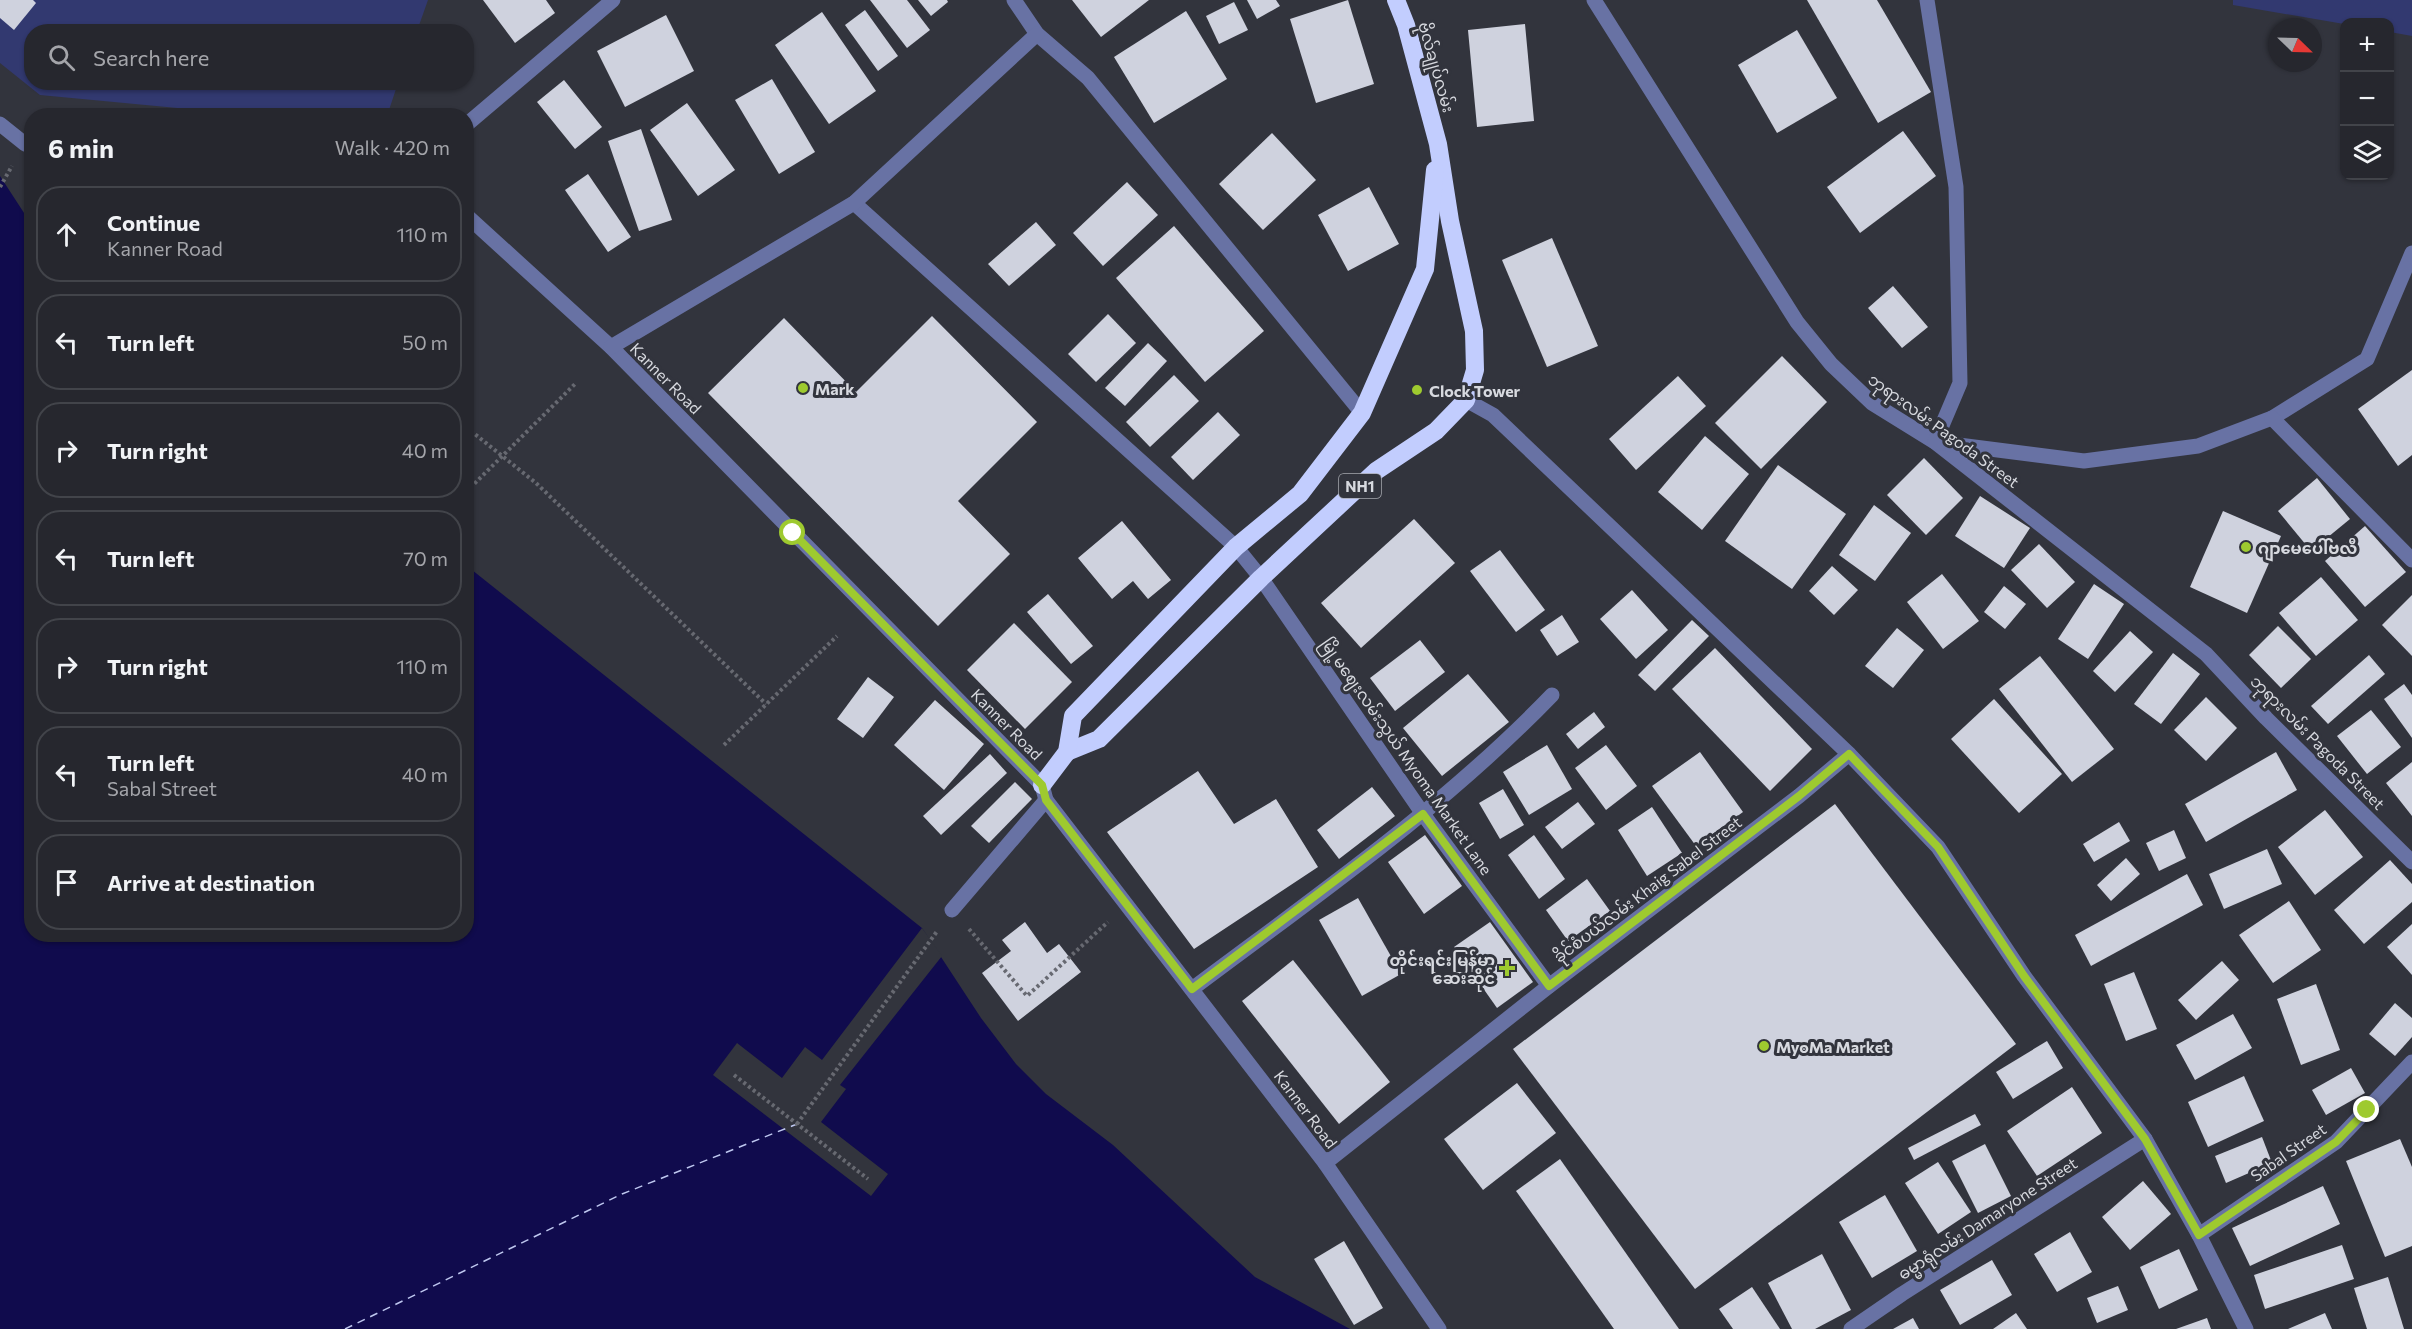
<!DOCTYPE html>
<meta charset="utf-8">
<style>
:root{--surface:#26272e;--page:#32333a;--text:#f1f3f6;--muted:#a4a5aa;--line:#42444a}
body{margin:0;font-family:Commissioner,"Noto Sans Myanmar",sans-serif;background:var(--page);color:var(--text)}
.controls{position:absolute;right:18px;top:18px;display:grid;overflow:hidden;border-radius:12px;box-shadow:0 2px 4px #0004}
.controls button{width:54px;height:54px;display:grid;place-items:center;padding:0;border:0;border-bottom:2px solid var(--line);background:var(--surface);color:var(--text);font:30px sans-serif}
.compass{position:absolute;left:2268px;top:18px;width:54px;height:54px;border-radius:50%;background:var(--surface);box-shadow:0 2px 4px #0004;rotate:113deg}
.stop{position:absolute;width:18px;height:18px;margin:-14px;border:4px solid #9eca2f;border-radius:50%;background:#fff}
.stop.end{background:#9eca2f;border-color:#fff;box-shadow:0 2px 6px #0008}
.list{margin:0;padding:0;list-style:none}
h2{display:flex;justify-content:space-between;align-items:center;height:78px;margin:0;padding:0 24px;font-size:26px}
h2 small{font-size:20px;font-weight:400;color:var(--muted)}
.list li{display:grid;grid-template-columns:39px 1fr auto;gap:18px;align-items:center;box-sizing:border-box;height:96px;margin:0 12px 12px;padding:0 12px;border:2px solid var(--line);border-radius:24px}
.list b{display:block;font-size:22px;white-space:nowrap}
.list p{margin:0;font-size:20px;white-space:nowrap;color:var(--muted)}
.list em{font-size:20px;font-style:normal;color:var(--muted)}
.icon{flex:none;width:33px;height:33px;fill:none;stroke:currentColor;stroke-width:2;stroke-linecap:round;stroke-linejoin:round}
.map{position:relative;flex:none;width:2412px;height:1329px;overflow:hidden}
.search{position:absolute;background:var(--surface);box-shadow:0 2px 4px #0004;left:24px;top:24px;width:450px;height:66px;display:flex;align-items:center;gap:15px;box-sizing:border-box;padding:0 21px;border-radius:24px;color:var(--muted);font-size:22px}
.panel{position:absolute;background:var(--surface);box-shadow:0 2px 4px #0004;left:24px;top:108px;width:450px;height:834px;border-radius:24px}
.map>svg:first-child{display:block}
</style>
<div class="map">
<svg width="2412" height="1329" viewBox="0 0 2412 1329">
<rect width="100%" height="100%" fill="#32343d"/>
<g fill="#323970">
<polygon points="0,0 428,0 417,31 32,32 32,82 398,83 387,116 251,115 40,95 0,63"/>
<polygon points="2233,0 2412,0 2412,36 2390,32 2390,22 2344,24 2233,5"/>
</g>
<polygon fill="#100b4d" points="0,176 26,216 32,220 32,934 466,934 467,566 922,928 981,1018 1016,1064 1046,1094 1113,1145 1255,1277 1350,1329 0,1329"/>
<polygon fill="#32343d" points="922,928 942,956 840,1085 846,1089 821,1122 888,1174 871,1196 713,1075 737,1043 782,1078 805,1047 822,1060"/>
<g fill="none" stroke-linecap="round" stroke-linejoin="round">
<polyline stroke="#bec7ef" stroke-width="1.5" stroke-dasharray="8 6" stroke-linecap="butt" points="345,1329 622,1194 797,1124"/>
</g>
<g fill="#cfd2de">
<polygon points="0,0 33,0 36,3 14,30 0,18"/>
<polygon points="483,0 546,0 555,13 515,43"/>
<polygon points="870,0 907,0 930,30 907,48"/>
<polygon points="918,0 947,0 948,2 931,16"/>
<polygon points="1072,0 1149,0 1101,37"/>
<polygon points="1247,0 1276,0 1280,6 1257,19"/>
<polygon points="1348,0 1374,84 1316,103 1290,19"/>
<polygon points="1807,0 1877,0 1931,92 1878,123"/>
<polygon points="1234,2 1248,30 1219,44 1206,16"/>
<polygon points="865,10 898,56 878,71 845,25"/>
<polygon points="1186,11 1227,79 1154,123 1114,57"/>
<polygon points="822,12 876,91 829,124 775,45"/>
<polygon points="666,15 694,71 625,107 597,51"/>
<polygon points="1525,24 1534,121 1477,127 1468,30"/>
<polygon points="1797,30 1837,98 1777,133 1738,65"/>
<polygon points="772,79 815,152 779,174 735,100"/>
<polygon points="564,80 602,127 575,149 537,102"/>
<polygon points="687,103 735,170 698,196 650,130"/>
<polygon points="641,129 672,220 639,231 608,141"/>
<polygon points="1903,131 1936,176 1860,233 1827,187"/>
<polygon points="1272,133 1316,180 1263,230 1219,184"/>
<polygon points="588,174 631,237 608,252 565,190"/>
<polygon points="1127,182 1158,215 1103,266 1073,233"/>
<polygon points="1369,187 1399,244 1348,271 1318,215"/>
<polygon points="1036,222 1056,245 1009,286 988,264"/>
<polygon points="1174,226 1264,331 1205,382 1116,278"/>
<polygon points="1552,238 1598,346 1547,367 1502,260"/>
<polygon points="1893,286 1928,327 1902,348 1868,308"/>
<polygon points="1108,314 1136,343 1096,382 1068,354"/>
<polygon points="932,316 1037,422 958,501 1010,554 938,626 708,393 784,318 856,392"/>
<polygon points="1148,343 1167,361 1125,406 1105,388"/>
<polygon points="1782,356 1827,402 1761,469 1715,423"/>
<polygon points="2412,370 2412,455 2398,466 2358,409"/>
<polygon points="1174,375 1199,401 1150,447 1126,422"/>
<polygon points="1678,376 1706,406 1636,470 1609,439"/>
<polygon points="1218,412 1240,435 1193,480 1171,457"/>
<polygon points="1705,436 1749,474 1702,530 1658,492"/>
<polygon points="1924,458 1963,498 1926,535 1887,495"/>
<polygon points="1778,465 1846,514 1792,589 1725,541"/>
<polygon points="2317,478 2350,519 2311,551 2278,511"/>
<polygon points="1980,496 2030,528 2004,568 1955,536"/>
<polygon points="1874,505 1911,533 1875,581 1839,555"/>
<polygon points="2223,511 2281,536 2247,613 2190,587"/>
<polygon points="1414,519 1455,563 1361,648 1321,603"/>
<polygon points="1122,521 1171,580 1148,599 1133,581 1112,599 1078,558"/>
<polygon points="2365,526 2406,572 2365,607 2325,561"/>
<polygon points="2039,544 2075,582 2047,608 2011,570"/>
<polygon points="1500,550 1545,610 1516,632 1470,571"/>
<polygon points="1832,566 1858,590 1834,615 1809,591"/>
<polygon points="1942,574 1979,621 1943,649 1907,602"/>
<polygon points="2321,577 2358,620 2316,656 2279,613"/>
<polygon points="2094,584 2124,604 2088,659 2058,639"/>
<polygon points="2004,586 2026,604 2005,629 1984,612"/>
<polygon points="1632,590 1668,630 1636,659 1600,619"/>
<polygon points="1048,594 1093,646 1071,664 1027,612"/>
<polygon points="2412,595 2412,656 2382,625"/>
<polygon points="1562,615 1579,642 1557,656 1540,630"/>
<polygon points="1692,620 1709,636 1655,691 1638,675"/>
<polygon points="1014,623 1072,682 1025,729 967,670"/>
<polygon points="2278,626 2311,659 2281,688 2249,655"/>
<polygon points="1897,628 1924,650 1893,688 1865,666"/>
<polygon points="2130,631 2153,652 2115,692 2093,671"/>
<polygon points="1420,640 1445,672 1395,711 1370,678"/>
<polygon points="1715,648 1812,749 1770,791 1672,689"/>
<polygon points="2173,653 2200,674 2161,724 2134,704"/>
<polygon points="2369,655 2385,674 2328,724 2311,706"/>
<polygon points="2040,656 2114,749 2072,782 1999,689"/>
<polygon points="1468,674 1509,722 1442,776 1403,728"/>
<polygon points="868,677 894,697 863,738 837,719"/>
<polygon points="2404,684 2412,695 2412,738 2384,699"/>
<polygon points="2206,697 2237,728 2206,761 2174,730"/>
<polygon points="1994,699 2062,774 2019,813 1951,739"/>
<polygon points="935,700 984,744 944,790 894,745"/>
<polygon points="2371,710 2401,747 2367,774 2337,736"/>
<polygon points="1594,712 1605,727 1578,749 1566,734"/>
<polygon points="1547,745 1572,789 1529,815 1503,772"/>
<polygon points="1606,745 1637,786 1606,810 1575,768"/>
<polygon points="1700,752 1743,812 1696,846 1652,786"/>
<polygon points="2276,752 2297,790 2206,842 2185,804"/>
<polygon points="990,754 1007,773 941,835 923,816"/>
<polygon points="2412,762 2412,816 2386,783"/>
<polygon points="1198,771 1234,824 1276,799 1318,867 1194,949 1107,832"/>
<polygon points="1015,782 1032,799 989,843 971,826"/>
<polygon points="1372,787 1395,816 1339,859 1317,830"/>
<polygon points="1503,789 1524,825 1500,839 1479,803"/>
<polygon points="1578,802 1595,824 1562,849 1545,827"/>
<polygon points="1835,804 2016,1044 1695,1289 1513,1049"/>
<polygon points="1652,807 1682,853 1647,876 1618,830"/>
<polygon points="2325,810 2363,857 2315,895 2278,847"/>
<polygon points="2119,822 2130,841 2094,862 2083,844"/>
<polygon points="2174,830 2186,858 2159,871 2146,843"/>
<polygon points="1425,835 1462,886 1424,914 1388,862"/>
<polygon points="1534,835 1565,879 1539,899 1508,855"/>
<polygon points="2267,849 2282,884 2224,909 2209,874"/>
<polygon points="2126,858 2140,874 2111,901 2097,885"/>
<polygon points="2390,860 2412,884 2412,902 2364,944 2334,910"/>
<polygon points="2187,874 2203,905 2091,966 2075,935"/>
<polygon points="1587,879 1610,911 1568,941 1546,910"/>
<polygon points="1358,898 1401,974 1362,996 1319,920"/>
<polygon points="2289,901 2321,950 2273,983 2239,935"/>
<polygon points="1025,922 1047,953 1059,944 1081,972 1018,1021 982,973 1011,951 1002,940"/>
<polygon points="1490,922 1533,982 1497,1008 1454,947"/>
<polygon points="2412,924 2412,975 2387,947"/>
<polygon points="1293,960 1390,1082 1339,1124 1242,1001"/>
<polygon points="2222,961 2239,980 2196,1020 2178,1000"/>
<polygon points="2134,972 2157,1029 2126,1041 2104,984"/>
<polygon points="2316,984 2340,1050 2301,1065 2277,999"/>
<polygon points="2395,1003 2412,1018 2412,1037 2395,1056 2369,1034"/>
<polygon points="2233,1014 2252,1048 2195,1080 2176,1045"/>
<polygon points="2047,1041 2063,1068 2013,1099 1996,1072"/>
<polygon points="2351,1068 2365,1093 2326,1115 2312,1090"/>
<polygon points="2244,1076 2264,1121 2208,1147 2188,1102"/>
<polygon points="1517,1083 1556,1133 1483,1190 1444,1139"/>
<polygon points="2072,1087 2102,1133 2037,1176 2007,1131"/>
<polygon points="1975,1114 1981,1125 1914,1160 1908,1148"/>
<polygon points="2262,1137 2272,1163 2226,1183 2215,1156"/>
<polygon points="2400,1139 2412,1167 2412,1246 2385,1257 2346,1161"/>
<polygon points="1985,1144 2011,1196 1978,1213 1952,1161"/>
<polygon points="1560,1159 1679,1329 1614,1329 1516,1191"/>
<polygon points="1938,1162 1971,1212 1938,1234 1905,1183"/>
<polygon points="2143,1181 2171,1214 2130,1250 2102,1217"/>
<polygon points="2323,1186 2340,1224 2250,1266 2232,1228"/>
<polygon points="1885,1195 1917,1251 1872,1278 1839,1222"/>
<polygon points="2070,1232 2092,1272 2057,1292 2034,1254"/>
<polygon points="1344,1241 1383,1308 1354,1325 1314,1259"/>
<polygon points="2342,1245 2354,1279 2265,1309 2254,1275"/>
<polygon points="2179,1249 2198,1290 2159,1309 2140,1267"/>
<polygon points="1822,1254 1851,1310 1815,1329 1792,1329 1768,1283"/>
<polygon points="1992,1260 2012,1295 1960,1325 1940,1290"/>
<polygon points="2388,1277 2404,1329 2367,1329 2354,1288"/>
<polygon points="2118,1286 2128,1310 2097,1323 2087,1298"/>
<polygon points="1752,1287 1780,1329 1733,1329 1719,1309"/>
<polygon points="2016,1313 2027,1329 1993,1329"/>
<polygon points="2325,1313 2332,1329 2288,1329"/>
<polygon points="1913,1318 1919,1329 1893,1329"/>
<polygon points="2207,1318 2211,1329 2176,1329"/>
</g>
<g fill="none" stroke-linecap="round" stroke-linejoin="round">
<g stroke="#676971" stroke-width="4" stroke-dasharray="3 3" stroke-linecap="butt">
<polyline points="0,187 12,166"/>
<polyline points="466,427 536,483 766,704"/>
<polyline points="466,492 575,384"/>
<polyline points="724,745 837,636"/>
<polyline points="969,929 1027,996 1108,922"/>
<polyline points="734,1075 868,1179"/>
<polyline points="797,1124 938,930"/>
</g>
<g stroke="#6872a4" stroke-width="15">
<polyline points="1014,0 1037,34 1088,78 1362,413"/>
<polyline points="1594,0 1797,322 1831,364 1872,403 1935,442 2206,654 2266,718 2412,862"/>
<polyline points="1927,0 1956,187 1960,383 1935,442 2084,461 2198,446 2272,418 2367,359 2412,253"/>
<polyline points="0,124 25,144 32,146"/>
<polyline points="466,125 613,0"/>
<polyline points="854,203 1236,547 1261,578 1423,814 1549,986"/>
<polyline points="466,215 611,347 1042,785 1046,800 1325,1163 1439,1329"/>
<polyline points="611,347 854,203 1037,34"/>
<polyline points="1466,400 1493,415 1849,754 1938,847 2024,976 2145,1139 2199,1235 2246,1329"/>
<polyline points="2272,418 2412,560"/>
<polyline points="952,910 1046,800"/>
<path d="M1192,989C1316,896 1444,807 1552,695"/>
<polyline points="1325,1163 1549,986 1799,796 1849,754"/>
<polyline points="2199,1235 2336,1142 2412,1062"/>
<polyline points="1851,1329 1902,1294 2145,1139"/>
</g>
<g stroke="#c2cdfe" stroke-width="18">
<polyline points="1067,752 1099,739 1261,578 1376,471 1436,431 1466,400 1475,370 1474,331 1450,221 1438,144 1406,25 1396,0"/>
<polyline points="1042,785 1067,752 1073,716 1236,547 1300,494 1362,413 1425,269 1435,170"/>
</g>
</g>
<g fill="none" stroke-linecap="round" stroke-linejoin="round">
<polyline stroke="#9eca2f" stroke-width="8" points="793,533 1042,785 1046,800 1192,989 1423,814 1549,986 1799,796 1849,754 1938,847 2024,976 2145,1139 2199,1235 2336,1142 2367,1110"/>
</g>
<g fill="#9eca2f" stroke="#32343d" stroke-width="2">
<circle cx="803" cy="388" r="6"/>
<circle cx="1417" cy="390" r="6"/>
<circle cx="2246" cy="547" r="6"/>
<path d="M1504 959h6v6h6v6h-6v6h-6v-6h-6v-6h6z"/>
<circle cx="1764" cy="1046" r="6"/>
</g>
<g text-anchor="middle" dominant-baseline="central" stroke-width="6" stroke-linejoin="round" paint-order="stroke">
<rect fill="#32343d" stroke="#a6a8ae" stroke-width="1.5" x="1339" y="474" width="42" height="24" rx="4.5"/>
<g font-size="15" font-weight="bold" fill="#d7d9df">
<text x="1360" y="486">NH1</text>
</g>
<g font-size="16" fill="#d7d9df" stroke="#32343d">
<text transform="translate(1437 67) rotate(74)">ဗိုလ်ချုပ်လမ်း</text>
<text transform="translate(666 378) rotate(45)">Kanner Road</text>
<text transform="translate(1944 430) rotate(36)">ဘုရားလမ်း Pagoda Street</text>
<text transform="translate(1007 724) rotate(45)">Kanner Road</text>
<text transform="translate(2318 742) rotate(45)">ဘုရားလမ်း Pagoda Street</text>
<text transform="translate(1407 756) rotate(55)">မြို့မဈေးလမ်းသွယ် Myoma Market Lane</text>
<text transform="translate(1647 889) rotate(-37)">ခိုင်စံပယ်လမ်း Khaig Sabel Street</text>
<text transform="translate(1306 1109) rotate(53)">Kanner Road</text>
<text transform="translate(2288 1152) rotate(-35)">Sabal Street</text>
<text transform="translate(1987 1218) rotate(-33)">ဓမ္မာရုံလမ်း Damaryone Street</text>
</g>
<g font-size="16" font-weight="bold" fill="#d7d9df" stroke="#32343d" text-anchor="start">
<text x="815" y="388">Mark</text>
<text x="1429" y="390">Clock Tower</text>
<text x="2258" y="547">ဂျာမေပေါ်ဗလီ</text>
<text x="1495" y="959" text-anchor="end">တိုင်းရင်းမြန်မာ<tspan x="1495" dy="18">ဆေးဆိုင်</tspan></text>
<text x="1776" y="1046">MyoMa Market</text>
</g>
</g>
</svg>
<div class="controls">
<button>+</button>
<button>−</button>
<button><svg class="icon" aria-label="layers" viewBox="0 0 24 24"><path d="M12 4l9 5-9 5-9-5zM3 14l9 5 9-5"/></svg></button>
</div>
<svg class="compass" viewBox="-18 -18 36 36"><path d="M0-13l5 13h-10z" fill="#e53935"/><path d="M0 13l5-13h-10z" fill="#a4a5aa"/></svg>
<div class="stop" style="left:793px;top:533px"></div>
<div class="stop end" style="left:2367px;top:1110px"></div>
<div class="search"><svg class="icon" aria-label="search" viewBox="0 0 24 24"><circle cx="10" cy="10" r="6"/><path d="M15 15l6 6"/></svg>Search here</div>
<section class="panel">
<h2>6 min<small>Walk · 420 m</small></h2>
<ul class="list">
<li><svg class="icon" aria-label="ahead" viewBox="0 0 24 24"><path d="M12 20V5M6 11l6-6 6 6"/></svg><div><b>Continue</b><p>Kanner Road</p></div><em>110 m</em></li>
<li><svg class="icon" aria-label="left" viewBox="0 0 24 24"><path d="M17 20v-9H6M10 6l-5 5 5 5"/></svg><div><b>Turn left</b></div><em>50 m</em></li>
<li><svg class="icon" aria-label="right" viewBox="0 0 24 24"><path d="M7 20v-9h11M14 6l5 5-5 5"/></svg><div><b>Turn right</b></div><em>40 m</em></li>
<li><svg class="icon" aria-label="left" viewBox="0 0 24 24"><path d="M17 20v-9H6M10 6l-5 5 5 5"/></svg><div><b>Turn left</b></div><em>70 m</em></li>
<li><svg class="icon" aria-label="right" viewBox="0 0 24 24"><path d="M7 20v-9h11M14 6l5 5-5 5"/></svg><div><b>Turn right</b></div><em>110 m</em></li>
<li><svg class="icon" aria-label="left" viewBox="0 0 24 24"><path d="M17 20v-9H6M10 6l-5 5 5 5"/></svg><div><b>Turn left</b><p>Sabal Street</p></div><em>40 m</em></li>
<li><svg class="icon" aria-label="arrive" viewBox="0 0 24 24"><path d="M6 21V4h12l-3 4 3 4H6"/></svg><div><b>Arrive at destination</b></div></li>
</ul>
</section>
</div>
